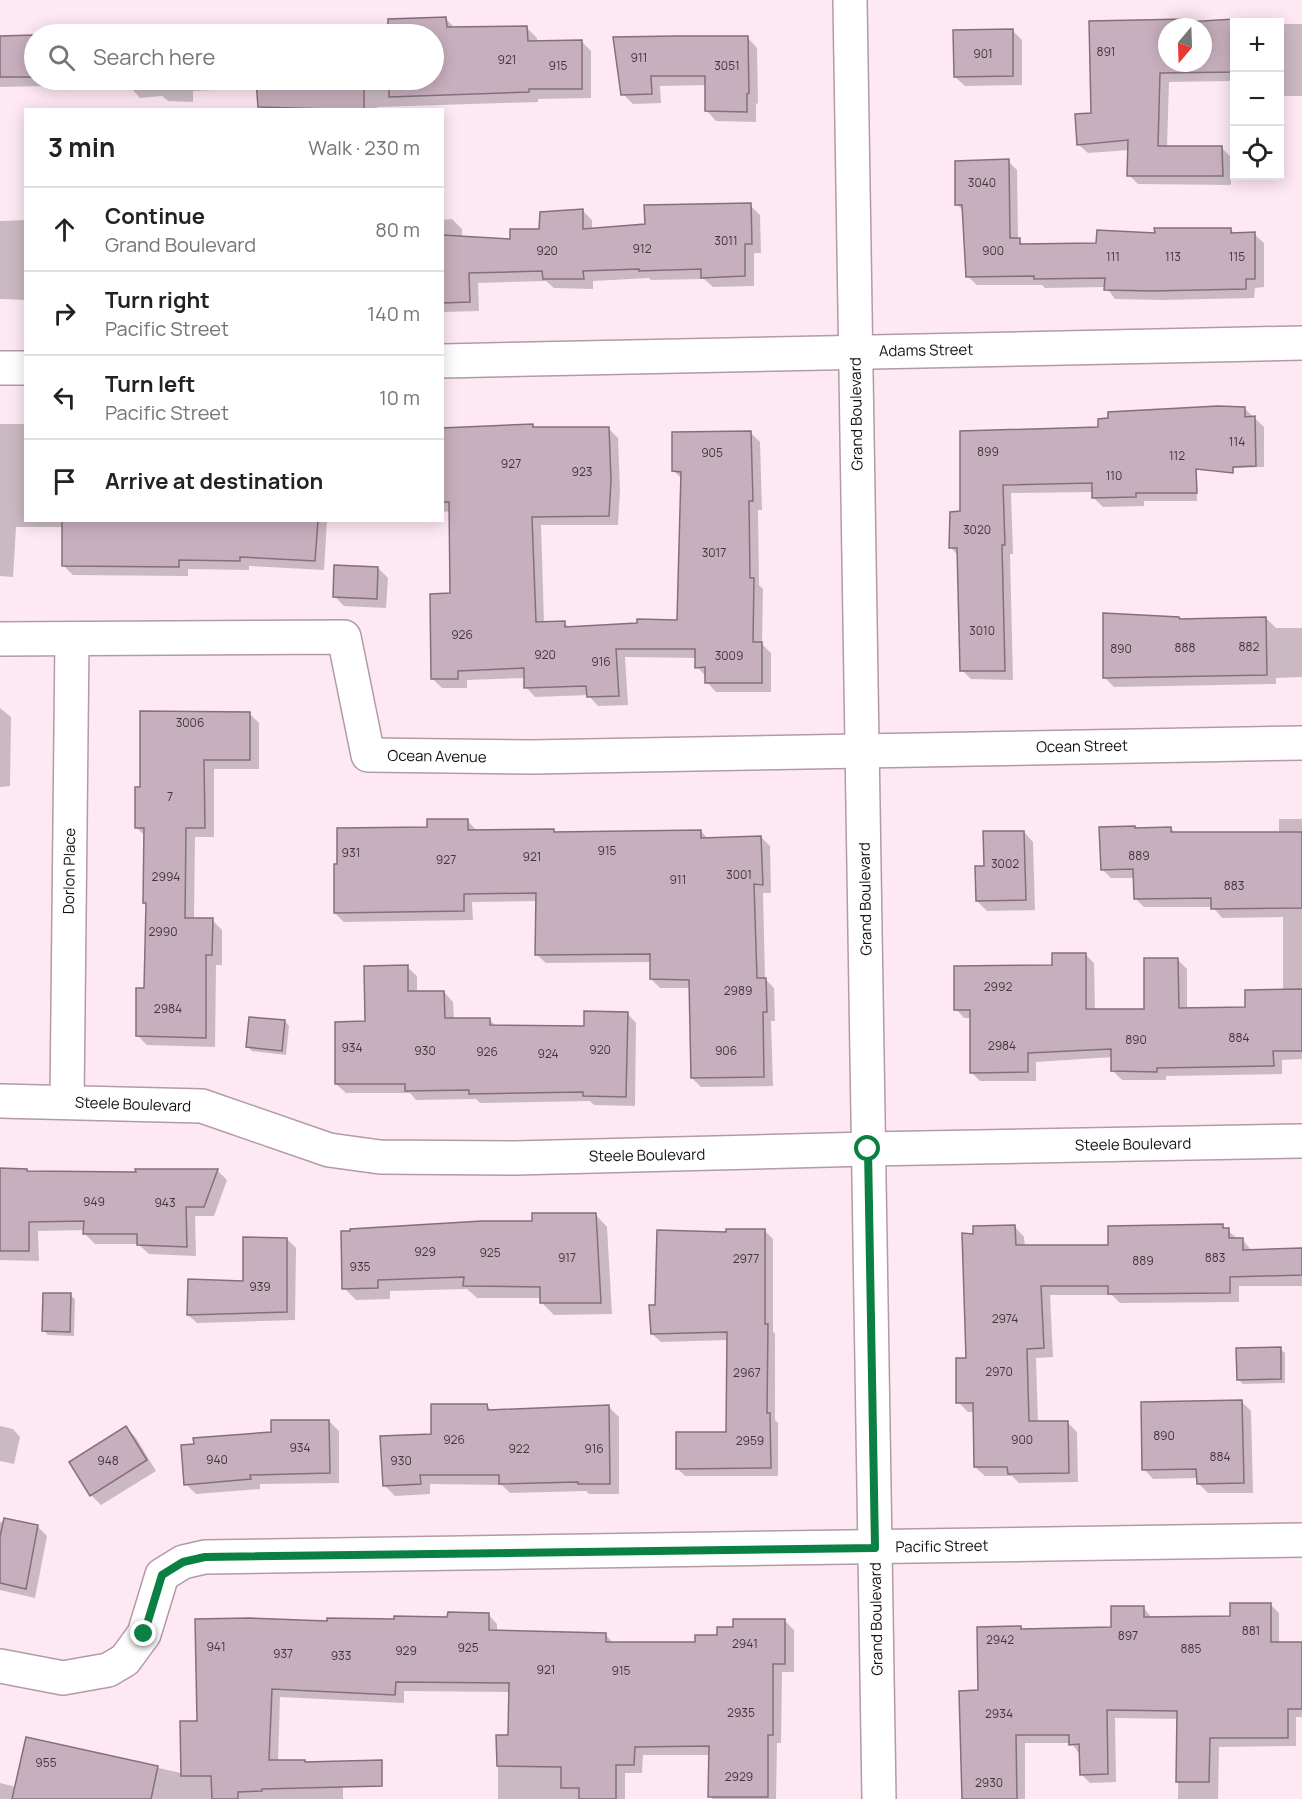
<!DOCTYPE html>
<meta charset="utf-8">
<style>
:root{--surface:#fff;--page:#f2f2f2;--text:#222;--muted:#767676;--line:#e0e0e0}
body{margin:0;font-family:Manrope,sans-serif;background:var(--page);color:var(--text)}
.controls{position:absolute;right:18px;top:18px;display:grid;overflow:hidden;border-radius:0px;box-shadow:0 3px 15px #0003}
.controls button{width:54px;height:54px;display:grid;place-items:center;padding:0;border:0;border-bottom:2px solid var(--line);background:var(--surface);color:var(--text);font:30px sans-serif}
.compass{position:absolute;left:1158px;top:18px;width:54px;height:54px;border-radius:50%;background:var(--surface);box-shadow:0 3px 15px #0003;rotate:199deg}
.stop{position:absolute;width:18px;height:18px;margin:-14px;border:4px solid #0b8043;border-radius:50%;background:#fff}
.stop.end{background:#0b8043;border-color:#fff;box-shadow:0 2px 6px #0008}
.list{margin:0;padding:0;list-style:none}
h2{display:flex;justify-content:space-between;align-items:center;height:78px;margin:0;padding:0 24px;font-size:26px}
h2 small{font-size:20px;font-weight:400;color:var(--muted)}
.list li{display:grid;grid-template-columns:39px 1fr auto;gap:18px;align-items:center;box-sizing:border-box;height:84px;padding:0 24px;border-top:2px solid var(--line)}
.list b{display:block;font-size:22px;white-space:nowrap}
.list p{margin:0;font-size:20px;white-space:nowrap;color:var(--muted)}
.list em{font-size:20px;font-style:normal;color:var(--muted)}
.icon{flex:none;width:33px;height:33px;fill:none;stroke:currentColor;stroke-width:2;stroke-linecap:round;stroke-linejoin:round}
.map{position:relative;flex:none;width:1302px;height:1799px;overflow:hidden}
.search{position:absolute;background:var(--surface);box-shadow:0 3px 15px #0003;left:24px;top:24px;width:420px;height:66px;display:flex;align-items:center;gap:15px;box-sizing:border-box;padding:0 21px;border-radius:33px;color:var(--muted);font-size:22px}
.panel{position:absolute;background:var(--surface);box-shadow:0 3px 15px #0003;left:24px;top:108px;width:420px;height:414px;border-radius:0px}
.map>svg:first-child{display:block}
</style>
<div class="map">
<svg width="1302" height="1799" viewBox="0 0 1302 1799">
<rect width="100%" height="100%" fill="#fde8f3"/>
<g fill="#0003" fill-rule="evenodd">
<polygon points="446,19 455,28 527,28 537,38 537,42 581,41 591,51 591,98 538,99 538,102 377,107 377,110 262,110 259,107 258,88 193,91 193,102 168,101 162,96 140,98 131,88 131,80 434,80 434,34 389,34 389,21"/>
<path d="M1270,19L1274,22H1234V101L1230,97V81L1169,82L1167,147L1222,148L1231,157V185L1138,184L1129,175V150L1088,153L1078,144L1093,115L1091,22L1186,21L1189,23ZM1167,27H1203V63H1167Z"/>
<rect x="1280" y="24" width="22" height="72"/>
<polygon points="1012,30 1022,40 1022,85 965,86 955,77"/>
<polygon points="0,37 34,37 34,80 47,80 47,86 0,87"/>
<polygon points="748,38 757,48 758,103 756,104 756,122 716,121 707,111 706,85 660,86 661,103 633,104 623,94 615,39"/>
<polygon points="1008,161 1017,170 1018,240 1025,246 1098,245 1156,235 1231,230 1236,235 1254,234 1264,243 1264,287 1255,288 1254,298 1162,300 1115,299 1106,287 1045,288 1042,285 977,285 967,276 964,212 957,204"/>
<polygon points="750,205 760,215 761,253 754,253 754,286 713,287 704,279 651,280 649,278 593,281 593,289 554,288 546,281 478,283 479,311 442,312 442,220 452,219 462,229 462,237 512,240 541,230 582,210 592,220 592,229 646,225"/>
<polygon points="26,220 26,300 0,299 0,221"/>
<polygon points="1244,408 1264,427 1264,467 1196,469 1197,501 1144,501 1144,506 1103,507 1094,498 1094,492 1011,493 1013,554 1010,554 1013,680 971,679 962,670 959,556 951,548 962,513 961,433 1100,429"/>
<polygon points="0,424 26,424 26,520 327,520 324,570 249,566 249,570 188,569 188,576 73,575 63,565 63,527 16,527 13,577 0,576"/>
<polygon points="533,425 536,428 608,428 618,438 620,490 618,525 541,525 544,623 564,623 570,628 679,621 682,479 674,471 750,432 760,442 762,510 758,510 759,585 763,589 762,644 771,653 771,692 716,692 707,682 707,677 697,667 697,658 625,657 628,705 598,706 588,695 535,697 526,687 525,678 467,680 467,688 442,688 433,679 451,595 451,511 442,512 442,429"/>
<polygon points="378,568 388,578 386,608 344,606 334,596"/>
<polygon points="1266,618 1276,628 1302,628 1302,677 1276,678 1276,684 1114,687 1104,677"/>
<polygon points="0,708 11,717 10,786 0,787"/>
<polygon points="249,713 259,723 259,769 214,769 214,837 195,837 194,919 212,920 222,930 222,965 216,965 215,1047 147,1045 137,1035 146,990 147,905 144,902 145,836 136,827 142,789"/>
<polygon points="1279,819 1302,819 1302,1059 1282,1060 1282,1074 1166,1076 1166,1080 1122,1080 1113,1071 1113,1057 1036,1062 1036,1081 980,1081 971,1072 971,1018 964,1018 956,1009 1085,954 1094,963 1095,1010 1146,1011 1178,960 1187,969 1187,1010 1247,1009 1283,991 1283,917 1222,918 1213,907 1144,907 1135,898 1134,878 1111,878 1102,869 1171,828 1176,834 1279,833"/>
<polygon points="467,820 477,831 553,830 557,834 701,831 708,839 761,837 770,846 771,893 763,893 765,979 774,988 775,1021 771,1021 773,1086 701,1087 692,1078 691,988 660,988 651,979 651,962 546,963 536,954 537,901 472,902 473,920 344,922 335,913 429,828"/>
<polygon points="1024,832 1033,842 1035,910 987,911 977,901 985,867"/>
<polygon points="407,967 417,976 417,992 444,992 453,1002 454,1019 489,1019 496,1026 585,1027 627,1013 636,1023 635,1106 594,1105 590,1101 480,1103 476,1099 416,1100 410,1093 346,1093 336,1084 367,1023"/>
<polygon points="285,1021 289,1026 286,1055 252,1051 247,1046"/>
<polygon points="0,1169 27,1170 29,1172 137,1174 217,1170 227,1180 214,1216 195,1216 196,1256 149,1254 138,1244 95,1244 85,1234 85,1230 38,1231 39,1261 0,1260"/>
<polygon points="595,1214 607,1227 612,1314 554,1315 542,1303 542,1298 477,1298 467,1289 390,1291 390,1299 356,1300 344,1288 534,1223"/>
<polygon points="1222,1226 1238,1239 1242,1239 1252,1251 1302,1250 1302,1286 1239,1286 1239,1302 1120,1303 1112,1295 1050,1295 1053,1357 1036,1358 1038,1423 1067,1422 1077,1432 1078,1482 1019,1483 1012,1476 985,1476 975,1467 974,1412 968,1412 958,1402 967,1359 975,1235 1015,1227 1024,1237 1025,1246 1109,1247"/>
<polygon points="765,1231 773,1239 773,1331 775,1334 775,1420 778,1423 778,1476 685,1476 677,1468 728,1433 728,1340 661,1342 652,1334 657,1306"/>
<polygon points="287,1239 296,1248 295,1320 197,1323 188,1315 244,1282"/>
<polygon points="70,1295 75,1299 74,1336 48,1335 44,1331"/>
<polygon points="1280,1349 1285,1353 1285,1383 1243,1384 1238,1379"/>
<polygon points="1241,1401 1251,1411 1253,1493 1208,1493 1198,1483 1198,1478 1153,1479 1144,1469"/>
<polygon points="487,1406 492,1411 609,1407 619,1417 619,1494 589,1494 586,1491 510,1493 502,1485 430,1484 430,1494 395,1496 385,1486 432,1435"/>
<polygon points="329,1421 339,1431 339,1483 260,1484 260,1489 196,1494 186,1484 272,1434"/>
<polygon points="0,1426 13,1429 20,1437 14,1464 0,1461"/>
<polygon points="126,1428 136,1438 156,1471 101,1505 91,1495"/>
<polygon points="0,1522 37,1526 47,1536 35,1598 0,1590"/>
<polygon points="1270,1604 1279,1613 1279,1643 1302,1643 1302,1717 1296,1717 1296,1746 1219,1747 1218,1799 1178,1799 1179,1719 1115,1718 1116,1782 1090,1783 1081,1774 1079,1753 1071,1743 1025,1743 1025,1799 963,1799 980,1692 1021,1628 1023,1630 1113,1628 1143,1607 1152,1618 1232,1617"/>
<polygon points="488,1614 497,1624 497,1632 606,1635 614,1644 697,1644 785,1621 794,1630 794,1672 782,1672 781,1743 777,1743 776,1799 713,1799 710,1796 710,1755 643,1755 642,1773 625,1773 625,1799 498,1799 498,1737 509,1737 510,1692 404,1691 404,1703 280,1697 278,1761 343,1772 343,1799 0,1799 0,1783 16,1787 28,1739 181,1773 198,1722 329,1623 449,1618"/>
</g>
<g fill="#c8afbd" stroke="#866f7b" stroke-width="1.5" fill-rule="evenodd">
<polygon points="446,17 447,27 527,26 528,41 582,40 582,89 529,89 529,92 389,97 389,80 434,80 434,34 388,34 388,19"/>
<path d="M1187,19V22L1234,19V72L1160,73L1158,146H1222L1223,176H1127L1128,140L1077,145L1075,114L1091,113L1089,21ZM1167,27H1203V63H1167Z"/>
<polygon points="1013,29 1013,76 954,77 953,30"/>
<polygon points="34,35 34,77 0,77 0,36"/>
<polygon points="676,36 748,36 749,93 747,94 747,112 705,111 705,76 651,76 652,94 621,95 613,37"/>
<polygon points="256,80 364,80 364,110 258,107"/>
<polygon points="1009,159 1010,238 1020,238 1020,244 1096,243 1097,230 1155,233 1154,228 1231,228 1231,233 1255,232 1255,279 1246,279 1246,289 1152,291 1104,290 1105,278 1034,279 1034,276 966,277 962,205 955,205 955,161"/>
<polygon points="751,203 752,244 745,244 745,276 701,278 701,269 639,271 639,269 583,271 584,279 543,279 542,271 469,273 470,302 442,303 442,235 510,239 510,229 539,229 540,212 583,209 583,229 645,224 644,205"/>
<polygon points="1218,406 1245,407 1245,417 1255,416 1256,466 1233,467 1233,473 1196,469 1197,493 1136,493 1136,497 1092,498 1092,483 1003,485 1005,545 1002,545 1005,671 960,671 957,548 949,548 950,512 960,511 960,431 1098,427 1098,419 1108,418 1108,412"/>
<polygon points="533,424 533,427 609,427 611,480 609,516 532,517 536,622 565,621 565,627 637,623 637,619 677,620 681,472 672,471 672,432 751,431 753,501 749,501 750,578 754,578 753,642 762,642 762,683 705,683 705,667 695,668 695,649 616,649 619,696 587,697 586,686 524,688 524,668 458,671 458,679 431,679 430,594 450,593 449,502 442,502 442,428"/>
<polygon points="62,520 318,520 315,561 240,557 240,561 179,560 179,567 62,566"/>
<polygon points="334,565 378,567 377,599 333,597"/>
<polygon points="1103,613 1179,617 1180,619 1266,617 1267,675 1103,678"/>
<polygon points="140,711 250,712 250,760 204,760 205,828 186,828 185,918 213,918 212,955 206,955 206,1038 136,1036 136,988 144,988 146,903 143,903 144,828 135,828 135,787 140,787"/>
<polygon points="427,819 468,819 468,830 554,829 554,832 701,830 701,838 761,836 763,885 754,884 757,978 766,978 767,1012 763,1012 764,1077 691,1078 689,980 650,979 650,954 535,955 536,893 464,894 464,911 334,913 334,864 337,864 337,828 427,827"/>
<polygon points="1135,826 1135,828 1171,827 1171,832 1302,832 1302,908 1211,909 1211,898 1134,899 1133,869 1101,870 1099,827"/>
<polygon points="983,831 1024,831 1026,900 976,901 975,866 984,866"/>
<polygon points="1052,953 1086,953 1086,1009 1144,1009 1144,958 1178,958 1179,1008 1245,1007 1245,990 1302,989 1302,1051 1273,1051 1274,1066 1157,1068 1157,1072 1111,1071 1111,1049 1028,1053 1028,1072 970,1073 970,1010 954,1010 954,966 1052,965"/>
<polygon points="408,965 408,991 444,991 445,1018 490,1018 490,1025 584,1026 584,1011 628,1012 626,1097 583,1096 583,1092 469,1094 469,1090 405,1091 405,1084 335,1084 335,1022 365,1021 364,966"/>
<polygon points="249,1017 285,1020 282,1051 246,1047"/>
<polygon points="0,1168 27,1169 27,1171 136,1172 135,1169 218,1169 204,1207 186,1207 187,1247 137,1245 137,1234 83,1234 84,1221 29,1222 29,1251 0,1251"/>
<polygon points="532,1213 596,1213 601,1303 540,1303 540,1287 463,1286 464,1277 378,1280 378,1288 342,1289 341,1231 350,1231 350,1229 482,1221 532,1221"/>
<polygon points="1223,1224 1223,1228 1229,1228 1229,1238 1243,1238 1243,1250 1302,1248 1302,1275 1230,1277 1230,1293 1108,1294 1108,1286 1041,1286 1044,1348 1027,1349 1029,1421 1068,1421 1069,1473 1008,1474 1007,1467 974,1467 973,1403 956,1403 956,1358 966,1358 962,1233 973,1234 973,1226 1015,1225 1016,1245 1108,1245 1108,1226"/>
<polygon points="726,1229 765,1229 765,1324 768,1324 767,1413 770,1413 771,1468 676,1469 676,1432 726,1432 727,1332 651,1334 649,1305 655,1305 657,1230 726,1232"/>
<polygon points="243,1237 287,1238 287,1312 187,1315 188,1279 243,1281"/>
<polygon points="43,1293 71,1293 70,1332 42,1331"/>
<polygon points="1281,1347 1281,1379 1237,1380 1236,1348"/>
<polygon points="1242,1400 1244,1483 1197,1484 1196,1469 1142,1470 1141,1402"/>
<polygon points="431,1404 487,1404 488,1410 609,1405 610,1484 578,1484 578,1482 499,1484 499,1475 420,1475 421,1484 383,1486 380,1436 431,1434"/>
<polygon points="271,1420 329,1420 330,1473 250,1475 251,1479 184,1485 181,1445 194,1444 193,1438 271,1432"/>
<polygon points="126,1426 147,1460 90,1496 69,1462"/>
<polygon points="4,1518 38,1525 26,1589 0,1583 0,1537"/>
<polygon points="1230,1603 1271,1603 1271,1642 1302,1642 1302,1709 1288,1709 1288,1738 1210,1738 1209,1782 1176,1782 1177,1711 1107,1710 1108,1774 1080,1775 1079,1744 1069,1745 1069,1735 1016,1735 1017,1799 962,1799 959,1691 978,1690 977,1627 1021,1626 1021,1629 1111,1627 1111,1606 1144,1606 1144,1617 1230,1616"/>
<polygon points="448,1612 489,1613 489,1630 606,1633 606,1642 695,1642 695,1635 717,1635 717,1627 733,1627 733,1619 785,1619 785,1664 773,1664 773,1735 768,1735 768,1797 708,1797 709,1746 635,1747 634,1765 616,1765 616,1799 579,1799 579,1788 561,1788 561,1767 497,1766 496,1735 508,1735 509,1683 396,1682 395,1695 272,1689 269,1760 305,1760 305,1762 382,1760 382,1786 262,1789 262,1791 238,1792 238,1799 212,1799 211,1776 181,1776 180,1721 197,1721 195,1619 249,1618 327,1621 327,1618 394,1619 394,1616 447,1617"/>
<polygon points="26,1737 158,1766 151,1799 12,1799"/>
</g>
<g fill="none" stroke-linecap="round" stroke-linejoin="round">
<defs>
<g id="street">
<polyline points="850,0 879,1799"/>
<polyline points="442,361 1302,343"/>
<polyline points="0,368 26,368"/>
<polyline points="0,639 344,637 368,755 532,757 1302,743"/>
<polyline points="0,1101 202,1106 329,1150 380,1157 515,1158 868,1149 1302,1141"/>
<polyline points="67,1102 72,639"/>
<polyline points="0,1666 63,1678 108,1670 125,1660 144,1634 162,1575 183,1562 205,1557 1302,1540"/>
</g>
</defs>
<use href="#street" stroke="#b29aa7" stroke-width="36"/>
<use href="#street" stroke="#fff" stroke-width="33"/>
</g>
<g fill="none" stroke-linecap="round" stroke-linejoin="round">
<polyline stroke="#0b8043" stroke-width="8" points="144,1634 162,1575 183,1562 205,1557 875,1548 868,1149"/>
</g>
<g text-anchor="middle" dominant-baseline="central" stroke-width="5" stroke-linejoin="round" paint-order="stroke">
<g font-size="12" fill="#42363e">
<text x="1106" y="51">891</text>
<text x="983" y="53">901</text>
<text x="639" y="57">911</text>
<text x="507" y="59">921</text>
<text x="558" y="65">915</text>
<text x="727" y="65">3051</text>
<text x="982" y="182">3040</text>
<text x="726" y="240">3011</text>
<text x="642" y="248">912</text>
<text x="547" y="250">920</text>
<text x="993" y="250">900</text>
<text x="1113" y="256">111</text>
<text x="1173" y="256">113</text>
<text x="1237" y="256">115</text>
<text x="1237" y="441">114</text>
<text x="988" y="451">899</text>
<text x="712" y="452">905</text>
<text x="1177" y="455">112</text>
<text x="511" y="463">927</text>
<text x="582" y="471">923</text>
<text x="1114" y="475">110</text>
<text x="977" y="529">3020</text>
<text x="714" y="552">3017</text>
<text x="982" y="630">3010</text>
<text x="462" y="634">926</text>
<text x="1249" y="646">882</text>
<text x="1185" y="647">888</text>
<text x="1121" y="648">890</text>
<text x="545" y="654">920</text>
<text x="729" y="655">3009</text>
<text x="601" y="661">916</text>
<text x="190" y="722">3006</text>
<text x="170" y="796">7</text>
<text x="607" y="850">915</text>
<text x="351" y="852">931</text>
<text x="1139" y="855">889</text>
<text x="532" y="856">921</text>
<text x="446" y="859">927</text>
<text x="1005" y="863">3002</text>
<text x="739" y="874">3001</text>
<text x="166" y="876">2994</text>
<text x="678" y="879">911</text>
<text x="1234" y="885">883</text>
<text x="163" y="931">2990</text>
<text x="998" y="986">2992</text>
<text x="738" y="990">2989</text>
<text x="168" y="1008">2984</text>
<text x="1239" y="1037">884</text>
<text x="1136" y="1039">890</text>
<text x="1002" y="1045">2984</text>
<text x="352" y="1047">934</text>
<text x="600" y="1049">920</text>
<text x="425" y="1050">930</text>
<text x="726" y="1050">906</text>
<text x="487" y="1051">926</text>
<text x="548" y="1053">924</text>
<text x="94" y="1201">949</text>
<text x="165" y="1202">943</text>
<text x="425" y="1251">929</text>
<text x="490" y="1252">925</text>
<text x="567" y="1257">917</text>
<text x="1215" y="1257">883</text>
<text x="746" y="1258">2977</text>
<text x="1143" y="1260">889</text>
<text x="360" y="1266">935</text>
<text x="260" y="1286">939</text>
<text x="1005" y="1318">2974</text>
<text x="999" y="1371">2970</text>
<text x="747" y="1372">2967</text>
<text x="1164" y="1435">890</text>
<text x="454" y="1439">926</text>
<text x="1022" y="1439">900</text>
<text x="750" y="1440">2959</text>
<text x="300" y="1447">934</text>
<text x="519" y="1448">922</text>
<text x="594" y="1448">916</text>
<text x="1220" y="1456">884</text>
<text x="217" y="1459">940</text>
<text x="108" y="1460">948</text>
<text x="401" y="1460">930</text>
<text x="1251" y="1630">881</text>
<text x="1128" y="1635">897</text>
<text x="1000" y="1639">2942</text>
<text x="745" y="1643">2941</text>
<text x="216" y="1646">941</text>
<text x="468" y="1647">925</text>
<text x="1191" y="1648">885</text>
<text x="406" y="1650">929</text>
<text x="283" y="1653">937</text>
<text x="341" y="1655">933</text>
<text x="546" y="1669">921</text>
<text x="621" y="1670">915</text>
<text x="741" y="1712">2935</text>
<text x="999" y="1713">2934</text>
<text x="46" y="1762">955</text>
<text x="739" y="1776">2929</text>
<text x="989" y="1782">2930</text>
</g>
<g font-size="15" fill="#160e13" stroke="#fff">
<text transform="translate(926 350) rotate(-1)">Adams Street</text>
<text transform="translate(856 414) rotate(-91)">Grand Boulevard</text>
<text transform="translate(1082 746) rotate(-1)">Ocean Street</text>
<text transform="translate(437 756) rotate(1)">Ocean Avenue</text>
<text transform="translate(69 871) rotate(-89)">Dorlon Place</text>
<text transform="translate(865 899) rotate(-91)">Grand Boulevard</text>
<text transform="translate(133 1104) rotate(2)">Steele Boulevard</text>
<text transform="translate(1133 1144) rotate(-1)">Steele Boulevard</text>
<text transform="translate(647 1155) rotate(-1)">Steele Boulevard</text>
<text transform="translate(942 1546) rotate(-1)">Pacific Street</text>
<text transform="translate(876 1619) rotate(-91)">Grand Boulevard</text>
</g>
</g>
</svg>
<div class="controls">
<button>+</button>
<button>−</button>
<button><svg class="icon" aria-label="locate" viewBox="0 0 24 24"><circle cx="12" cy="12" r="6"/><path d="M12 2v4M12 18v4M2 12h4M18 12h4"/></svg></button>
</div>
<svg class="compass" viewBox="-18 -18 36 36"><path d="M0-13l5 13h-10z" fill="#e53935"/><path d="M0 13l5-13h-10z" fill="#767676"/></svg>
<div class="stop" style="left:868px;top:1149px"></div>
<div class="stop end" style="left:144px;top:1634px"></div>
<div class="search"><svg class="icon" aria-label="search" viewBox="0 0 24 24"><circle cx="10" cy="10" r="6"/><path d="M15 15l6 6"/></svg>Search here</div>
<section class="panel">
<h2>3 min<small>Walk · 230 m</small></h2>
<ul class="list">
<li><svg class="icon" aria-label="ahead" viewBox="0 0 24 24"><path d="M12 20V5M6 11l6-6 6 6"/></svg><div><b>Continue</b><p>Grand Boulevard</p></div><em>80 m</em></li>
<li><svg class="icon" aria-label="right" viewBox="0 0 24 24"><path d="M7 20v-9h11M14 6l5 5-5 5"/></svg><div><b>Turn right</b><p>Pacific Street</p></div><em>140 m</em></li>
<li><svg class="icon" aria-label="left" viewBox="0 0 24 24"><path d="M17 20v-9H6M10 6l-5 5 5 5"/></svg><div><b>Turn left</b><p>Pacific Street</p></div><em>10 m</em></li>
<li><svg class="icon" aria-label="arrive" viewBox="0 0 24 24"><path d="M6 21V4h12l-3 4 3 4H6"/></svg><div><b>Arrive at destination</b></div></li>
</ul>
</section>
</div>
